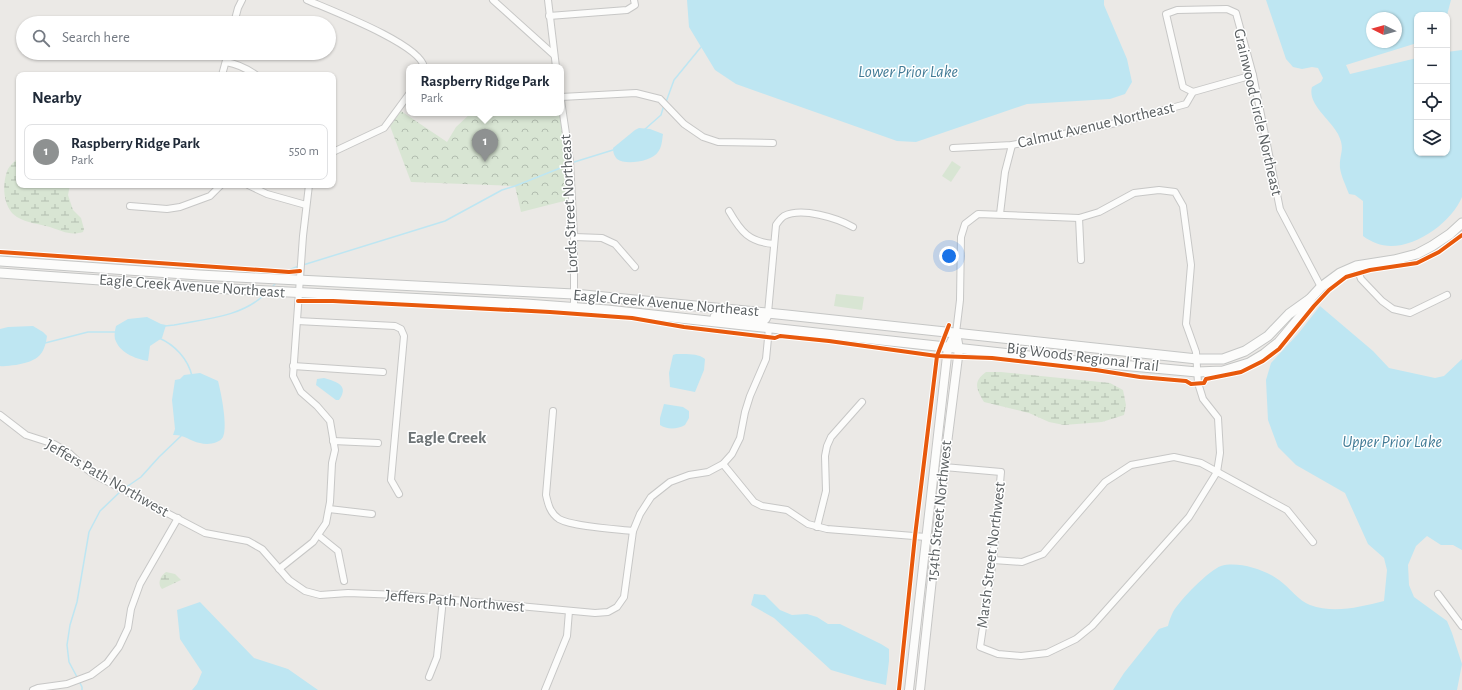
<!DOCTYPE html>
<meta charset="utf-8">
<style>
:root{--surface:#fff;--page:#f6f6f7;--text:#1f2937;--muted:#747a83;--line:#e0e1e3;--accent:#8e9191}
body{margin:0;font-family:"Alegreya Sans",sans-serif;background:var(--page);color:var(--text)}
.controls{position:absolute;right:12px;top:12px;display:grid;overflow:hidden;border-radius:8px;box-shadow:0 1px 3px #0004}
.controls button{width:36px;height:36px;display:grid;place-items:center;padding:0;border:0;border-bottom:1px solid var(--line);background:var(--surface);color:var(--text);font:20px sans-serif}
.compass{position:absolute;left:1366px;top:12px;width:36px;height:36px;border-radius:50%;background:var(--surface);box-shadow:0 1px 3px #0004;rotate:275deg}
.you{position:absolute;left:949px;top:256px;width:14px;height:14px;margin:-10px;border:3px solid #fff;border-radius:50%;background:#1a73e8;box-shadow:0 0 0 6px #1a73e833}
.badge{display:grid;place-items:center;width:26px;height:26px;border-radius:50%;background:var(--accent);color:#fff;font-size:13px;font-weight:700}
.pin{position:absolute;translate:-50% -33px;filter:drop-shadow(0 1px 2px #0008)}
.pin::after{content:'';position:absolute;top:21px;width:14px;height:12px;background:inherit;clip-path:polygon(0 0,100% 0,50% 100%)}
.popup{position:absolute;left:406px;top:64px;width:158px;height:52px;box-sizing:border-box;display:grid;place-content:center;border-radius:8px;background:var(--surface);filter:drop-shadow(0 1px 3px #0005);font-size:13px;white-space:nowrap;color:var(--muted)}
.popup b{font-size:15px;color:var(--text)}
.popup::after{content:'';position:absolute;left:50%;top:100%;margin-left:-8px;border:8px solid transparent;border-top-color:var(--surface)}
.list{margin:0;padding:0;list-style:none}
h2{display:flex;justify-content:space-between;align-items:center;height:52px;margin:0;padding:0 16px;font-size:17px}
h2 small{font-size:13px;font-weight:400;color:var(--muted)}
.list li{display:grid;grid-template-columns:26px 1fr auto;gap:12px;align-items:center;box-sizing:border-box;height:56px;margin:0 8px 8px;padding:0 8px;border:1px solid var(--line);border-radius:8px}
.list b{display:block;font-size:15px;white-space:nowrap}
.list p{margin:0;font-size:13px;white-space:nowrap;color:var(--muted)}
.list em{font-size:13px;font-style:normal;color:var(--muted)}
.icon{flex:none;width:22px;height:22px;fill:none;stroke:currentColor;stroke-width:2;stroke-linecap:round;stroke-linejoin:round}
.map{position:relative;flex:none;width:1462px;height:690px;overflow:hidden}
.search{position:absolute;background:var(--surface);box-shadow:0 1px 3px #0004;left:16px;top:16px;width:320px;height:44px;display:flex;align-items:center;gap:10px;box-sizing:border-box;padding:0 14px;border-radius:22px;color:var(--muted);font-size:15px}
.panel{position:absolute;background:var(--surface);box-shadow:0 1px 3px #0004;left:16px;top:72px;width:320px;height:116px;border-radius:8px}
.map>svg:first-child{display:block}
</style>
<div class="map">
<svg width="1462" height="690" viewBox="0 0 1462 690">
<defs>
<pattern id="wetland-marsh" width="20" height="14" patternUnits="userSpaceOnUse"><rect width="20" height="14" fill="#d8e5d3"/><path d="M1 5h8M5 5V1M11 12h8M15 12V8" fill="none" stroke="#b2bdaf"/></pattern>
<pattern id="park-crowns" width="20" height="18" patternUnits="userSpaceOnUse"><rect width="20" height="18" fill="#d8e5d3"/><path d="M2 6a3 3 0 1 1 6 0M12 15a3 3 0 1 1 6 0" fill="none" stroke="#b2bdaf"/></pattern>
</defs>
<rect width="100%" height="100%" fill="#ebe9e6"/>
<g fill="#d8e5d3">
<polygon points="952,161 961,167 951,182 942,176"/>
<polygon points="836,294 864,297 862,310 834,306"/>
</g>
<g fill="url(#wetland-marsh)">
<path d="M17,159H19V185H70L68,195L73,210L81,218L84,229L83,232C70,236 62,231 50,227C39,224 27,223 17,217C2,208 2,182 8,169C10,165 14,162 17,159Z"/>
<path d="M986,372H1001L1110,383L1123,390L1126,405L1124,415L1102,422L1064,425L1049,422L1029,413L984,402C977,390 972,382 986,372Z"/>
<path d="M166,572L175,574L181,580L162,589C157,584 160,576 166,572Z"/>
</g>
<polygon fill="url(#park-crowns)" points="401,111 447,142 456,127 471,113 561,113 572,199 521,212 515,186 411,182 390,126"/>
<g fill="#bee6f2" fill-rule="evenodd">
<polygon points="687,0 1104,0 1104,5 1127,59 1132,82 1125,94 1110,99 1027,104 916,142 897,141 736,84 715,70 689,27"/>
<path d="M1266,0H1451L1447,15H1417V43L1346,65L1350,74L1417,58V153H1447V52L1462,50V197C1452,221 1419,246 1391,246C1381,246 1371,242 1363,236V201L1355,195L1349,194C1346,186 1341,176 1340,168C1339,153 1346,150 1338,134C1331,120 1307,104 1312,87L1321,82L1323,78L1318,68L1312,67L1302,69L1293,67L1286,59ZM1372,18H1396V42H1372Z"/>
<path d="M639,128L650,129L663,134C662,140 662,147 658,152C652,161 626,166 617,159C614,156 613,152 613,148L635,130Z"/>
<path d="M1320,306L1373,351L1389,368L1435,378L1444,376L1462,359V550L1453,545H1441L1427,536L1416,546L1408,565L1409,585L1414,597L1447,621L1452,633L1462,664L1457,690H1113L1124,673L1159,629L1168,626C1169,621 1171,616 1173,612C1180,600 1209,570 1221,566C1238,561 1266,570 1279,580C1289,587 1299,601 1310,605C1334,614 1360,607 1384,601L1387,570L1384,558L1368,544L1345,493L1296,465L1278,447L1268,420L1266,380L1271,363L1298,334Z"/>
<path d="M147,317L161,324L166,325L162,338L150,346L148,361C135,359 119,352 115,339C114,335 115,330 116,326L128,319Z"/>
<path d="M33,326L43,332L47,336C44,358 35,361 16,365C10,365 5,367 0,366V329L8,327Z"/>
<path d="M676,354C685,354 698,353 705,359L704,370L695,392L670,387L669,373L673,355Z"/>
<path d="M200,373L218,381C221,392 228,427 223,437C219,444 207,445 200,443C190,441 183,434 173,435L175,429L172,400L175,380L180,379L184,375Z"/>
<path d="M324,378C338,382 349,386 339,400H336L316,385L317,379Z"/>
<path d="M664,404L683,407L689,411V418L685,425C678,429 667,430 660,425V418Z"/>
<polygon points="754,594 765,595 780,610 792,615 807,614 817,617 828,624 840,624 881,644 889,649 889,661 886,685 865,680 831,670 774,618 751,605"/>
<polygon points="200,602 254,658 288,669 318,690 192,690 197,684 202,672 180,639 177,610"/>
</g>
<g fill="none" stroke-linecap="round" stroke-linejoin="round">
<g stroke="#bee6f2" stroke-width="1.5">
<polyline points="666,102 674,80 701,47"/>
<polyline points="644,130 661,115 664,105"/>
<polyline points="571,163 613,150"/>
<polyline points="303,265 445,221 502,190 515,186 568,165"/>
<polyline points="284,275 291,269 299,266"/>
<polyline points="271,288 277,282"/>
<path d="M165,326L174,325C205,319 241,317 264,295"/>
<path d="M159,338C175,345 188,359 192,376"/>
<polyline points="45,343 88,332 116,332"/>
<polyline points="125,488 141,477 159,457 182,435"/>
<polyline points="77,677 69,662 67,645 70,625 77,602 89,532 100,511 121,491"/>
<polyline points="79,681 82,687 82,690"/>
</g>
<defs>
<g id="minor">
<path d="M307,0C330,10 420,44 424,67"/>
<polyline points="493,0 554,55"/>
<polyline points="548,0 556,67"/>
<polyline points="549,16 627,10 635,5 634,0"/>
<polyline points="234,23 238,8 242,0"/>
<path d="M226,62C238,64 246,68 256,75"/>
<polyline points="222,75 228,53"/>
<polyline points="1193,92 1183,87 1166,14 1177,10 1227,9 1236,13 1253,75 1280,209 1321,287"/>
<polyline points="561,97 636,93 660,99 684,124 703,137 718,142 773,143"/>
<polyline points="561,100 570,161 574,237 574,307"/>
<polyline points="953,148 1012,145 1116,123 1186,104 1193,92 1253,75"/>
<polyline points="333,152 384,128 409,94"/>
<polyline points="248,185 267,194 306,205"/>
<polyline points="130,206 167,209 180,207 210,196 221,185"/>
<path d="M729,211C741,232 749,242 774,244"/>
<polyline points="1000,214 1005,172 1012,145"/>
<polyline points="1079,218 1081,260"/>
<polyline points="574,237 602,238 615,244 635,267"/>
<polyline points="1356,266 1361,279 1382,301 1393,309 1410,313 1447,295"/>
<path d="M768,313L776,225C778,222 781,218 784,216C802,207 837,218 853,227"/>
<polyline points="297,321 395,326 401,329 404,336 391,480 399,494"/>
<polyline points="293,366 383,372"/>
<path d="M553,411L546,495C548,504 550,513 559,519C574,527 615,529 633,531"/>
<polyline points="0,415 26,435 54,444 69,453 85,468 95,475 205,533 248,541 262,549 289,580 305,591 320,595 348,593 400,595 595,613 608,612 617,607 624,597 633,531 640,514 651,497 670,482 689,475 708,472 723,464 732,454 740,438 745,412 750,396 766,359 769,328"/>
<polyline points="333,441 378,443"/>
<polyline points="723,464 754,502 762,506 787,510 808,524 827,529 926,537"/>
<polyline points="944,467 1001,472 993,560 980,647 998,654 1021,656 1047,653 1076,639 1092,626 1189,517 1217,472 1220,453 1218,418 1203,399 1198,383 1196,352 1186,324 1191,265 1183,206 1175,192 1159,190 1134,193 1099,212 1079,218 978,214 965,224 961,237 960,300 956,333"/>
<polyline points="329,509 372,514"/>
<polyline points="817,527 826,491 825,456 827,446 831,437 862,402"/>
<polyline points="318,535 338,551 344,581"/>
<polyline points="993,560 1022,562 1043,554 1105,482 1131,465 1174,457 1201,463 1287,510 1313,542"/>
<polyline points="279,569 313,542 326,523 330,502 332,463 335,450 330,421 317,406 301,392 293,376 303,236 309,185"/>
<polyline points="1438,594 1462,626"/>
<polyline points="429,677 437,657 443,599"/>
<polyline points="33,690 38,688 67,684 91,675 107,663 119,647 128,628 131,609 140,584 178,518"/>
<polyline points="545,690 567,636 569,611"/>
</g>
<g id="tertiary">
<polyline points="909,690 947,356 948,348 956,333"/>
<polyline points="920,690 944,467 959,349 956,333"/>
</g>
<g id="secondary">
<polyline points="0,261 199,275 574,294 787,315 1197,359 1223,359 1245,351 1268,336 1289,314 1310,299 1321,287 1340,273 1356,266 1394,260 1417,254 1432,246 1450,234 1462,223"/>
<polyline points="0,273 229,289 526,304 607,310 1056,359 1197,372 1223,371 1249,363 1264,354 1279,342 1305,311 1310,299"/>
<polyline points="715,317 729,316 761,319 765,319 768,313"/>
</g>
</defs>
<use href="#minor" stroke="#c7c7c6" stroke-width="8"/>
<use href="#tertiary" stroke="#c7c7c6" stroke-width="10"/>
<use href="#secondary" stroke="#c5c6c5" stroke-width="11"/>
<use href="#minor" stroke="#fcfcfb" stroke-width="6"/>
<use href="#tertiary" stroke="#fcfcfb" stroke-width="8"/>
<use href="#secondary" stroke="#fcfcfb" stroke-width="9"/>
<defs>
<g id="cycleway">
<polyline points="0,252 289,272 300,271"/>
<polyline points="298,301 333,301 550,312 632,318 684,327 759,336 775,338 780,336 829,341 937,356 992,358 1096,370 1140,377 1186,381 1191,384 1204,383 1206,379 1241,372 1263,361 1279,349 1314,306 1329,290 1346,277 1370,270 1417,263 1439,252 1462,235"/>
<polyline points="899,690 915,536 937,356 949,325"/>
</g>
</defs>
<use href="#cycleway" stroke="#fff" stroke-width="6"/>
<use href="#cycleway" stroke="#e8590c" stroke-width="4"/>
</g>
<g text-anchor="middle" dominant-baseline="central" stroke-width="3" stroke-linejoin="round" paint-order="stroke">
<g font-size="16" fill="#5c6163" stroke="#fff">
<text transform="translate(1258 112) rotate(77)">Grainwood Circle Northeast</text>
<text transform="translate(1096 125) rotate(-13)">Calmut Avenue Northeast</text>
<text transform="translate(569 204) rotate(-93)">Lords Street Northeast</text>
<text transform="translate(192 286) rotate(4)">Eagle Creek Avenue Northeast</text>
<text transform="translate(666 303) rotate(5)">Eagle Creek Avenue Northeast</text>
<text transform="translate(1083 357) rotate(7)">Big Woods Regional Trail</text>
<text transform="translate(107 478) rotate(30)">Jeffers Path Northwest</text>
<text transform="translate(939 511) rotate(-84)">154th Street Northwest</text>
<text transform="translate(991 555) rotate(-83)">Marsh Street Northwest</text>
<text transform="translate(455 601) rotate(5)">Jeffers Path Northwest</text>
</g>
<g font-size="17" font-style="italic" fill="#437c97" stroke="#fff">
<text x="908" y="71">Lower Prior Lake</text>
<text x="1392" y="441">Upper Prior Lake</text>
</g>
<g font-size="17" font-weight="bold" fill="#6d7375" stroke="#fff">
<text x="447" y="437">Eagle Creek</text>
</g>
</g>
</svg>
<div class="controls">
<button>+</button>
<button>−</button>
<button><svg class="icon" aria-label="locate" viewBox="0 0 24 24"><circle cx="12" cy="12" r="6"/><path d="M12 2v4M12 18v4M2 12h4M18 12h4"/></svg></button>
<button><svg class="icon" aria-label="layers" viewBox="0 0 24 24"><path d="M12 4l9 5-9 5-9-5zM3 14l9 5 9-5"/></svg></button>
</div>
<svg class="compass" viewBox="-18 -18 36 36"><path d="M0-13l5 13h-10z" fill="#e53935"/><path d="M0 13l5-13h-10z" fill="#747a83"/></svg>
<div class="you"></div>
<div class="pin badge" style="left:485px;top:162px">1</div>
<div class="popup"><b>Raspberry Ridge Park</b>Park</div>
<div class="search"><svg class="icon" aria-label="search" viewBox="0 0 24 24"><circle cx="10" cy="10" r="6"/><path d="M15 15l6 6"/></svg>Search here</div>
<section class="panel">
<h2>Nearby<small></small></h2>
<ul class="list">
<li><span class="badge">1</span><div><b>Raspberry Ridge Park</b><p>Park</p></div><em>550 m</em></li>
</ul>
</section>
</div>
